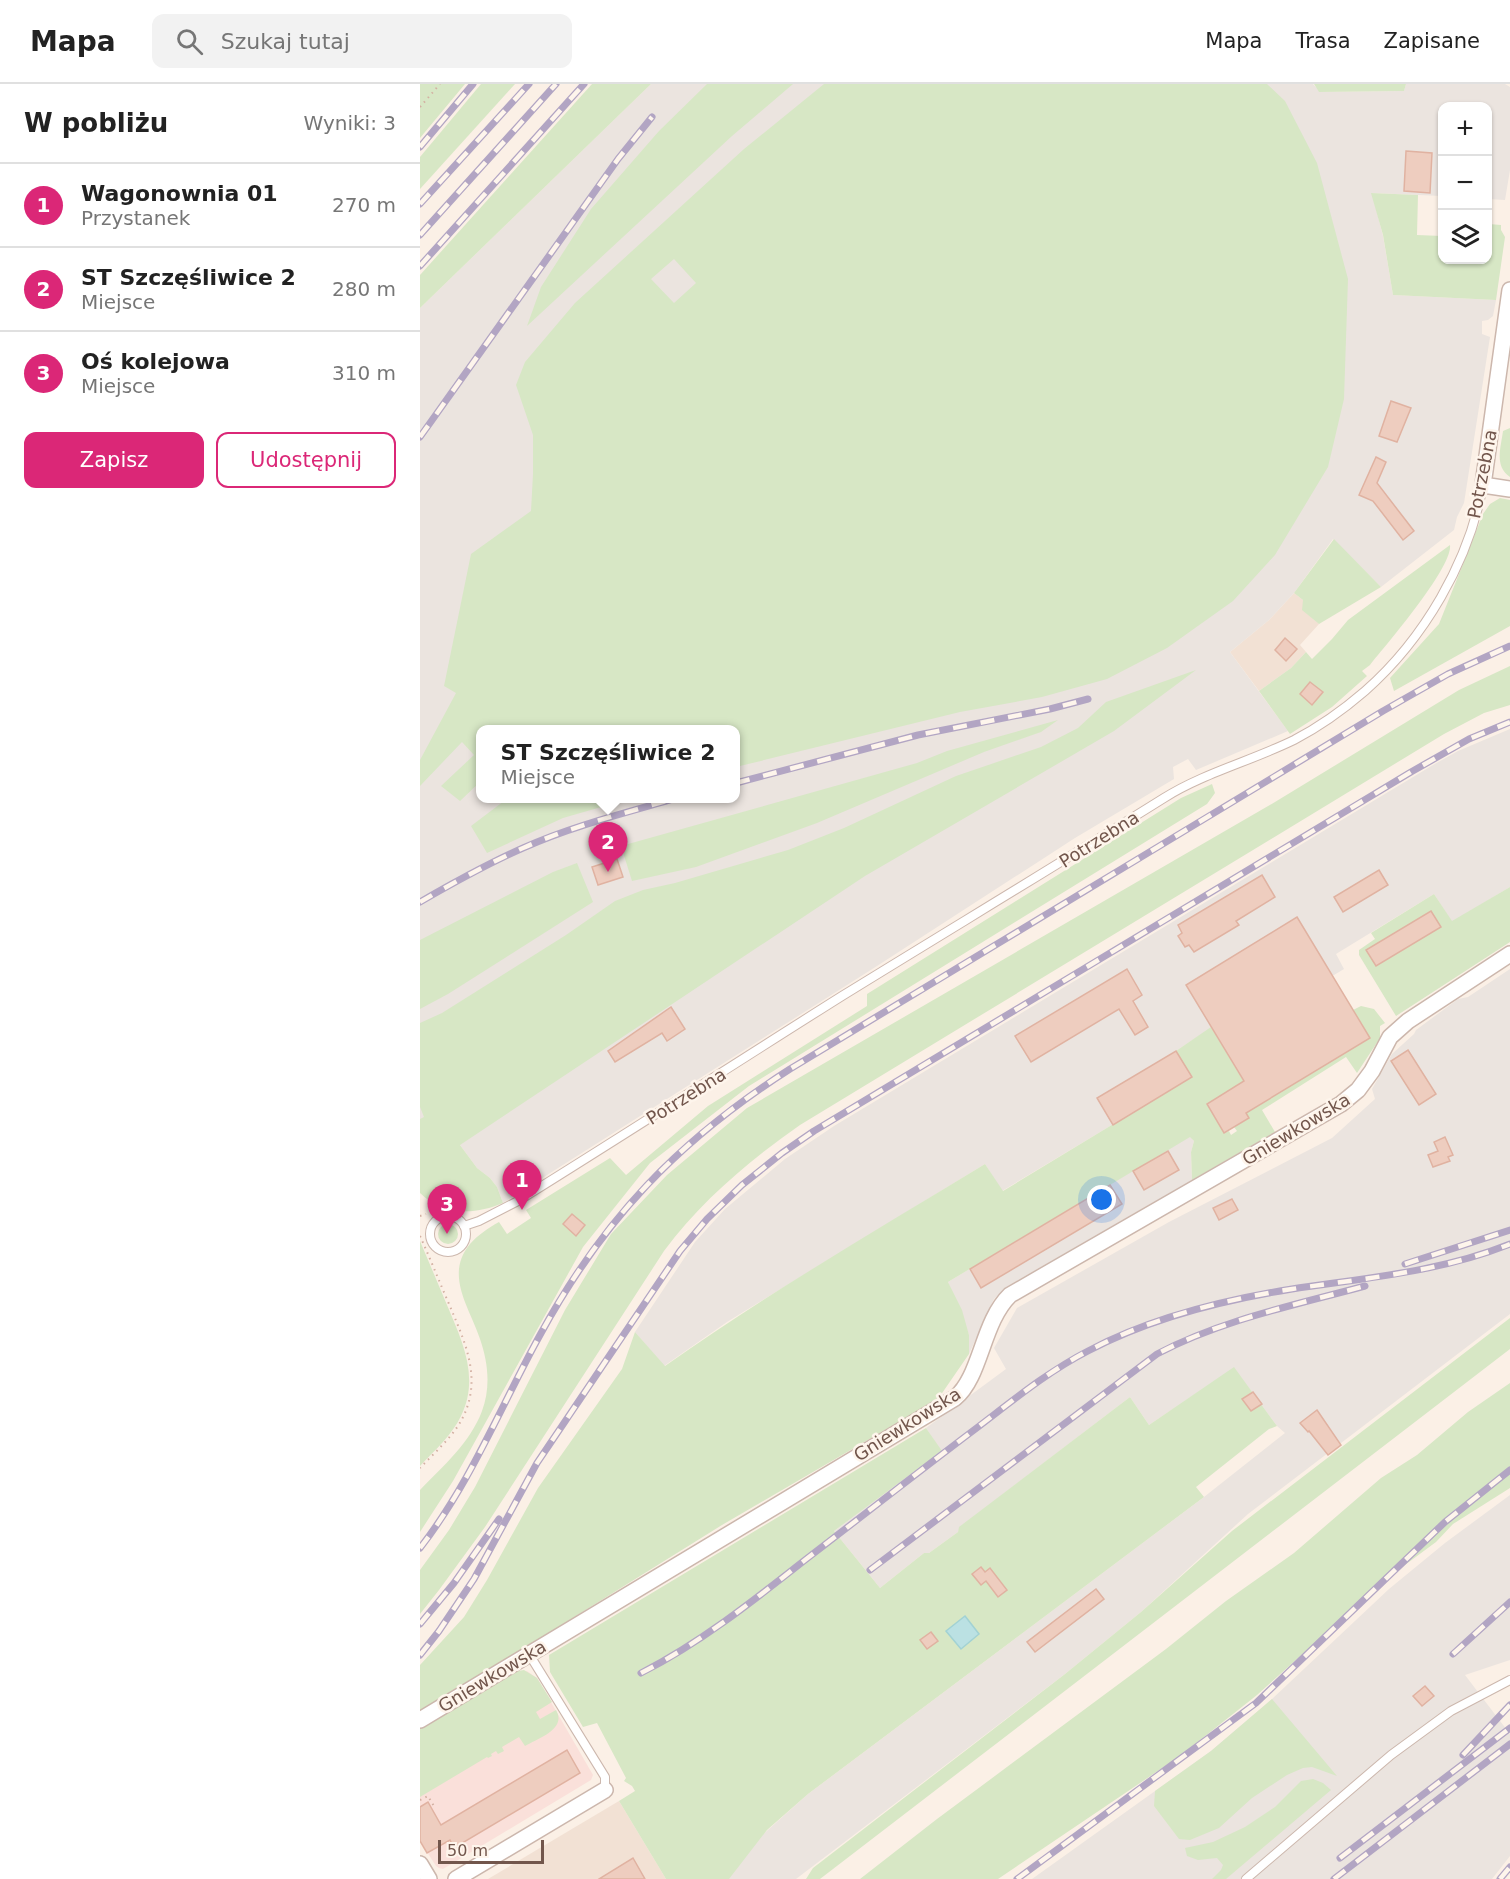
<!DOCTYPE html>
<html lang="pl">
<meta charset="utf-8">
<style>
:root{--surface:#fff;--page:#f2f2f2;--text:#222;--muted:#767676;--line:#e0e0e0;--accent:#db2777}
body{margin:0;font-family:"DejaVu Sans",sans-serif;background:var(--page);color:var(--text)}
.controls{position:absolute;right:18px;top:18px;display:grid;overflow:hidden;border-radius:12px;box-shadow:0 2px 4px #0004}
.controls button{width:54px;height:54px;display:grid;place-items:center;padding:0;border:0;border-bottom:2px solid var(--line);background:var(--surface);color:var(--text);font:30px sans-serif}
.scale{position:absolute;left:18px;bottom:15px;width:106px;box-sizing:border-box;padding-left:6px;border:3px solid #72564c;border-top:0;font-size:16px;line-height:21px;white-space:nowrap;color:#72564c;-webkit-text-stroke:4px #fef5ec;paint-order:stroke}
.you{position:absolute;left:682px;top:1116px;width:21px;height:21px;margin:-15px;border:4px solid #fff;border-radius:50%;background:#1a73e8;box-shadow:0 0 0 9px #1a73e833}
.badge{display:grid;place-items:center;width:39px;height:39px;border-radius:50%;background:var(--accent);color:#fff;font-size:20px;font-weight:700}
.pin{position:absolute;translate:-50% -50px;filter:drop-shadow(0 2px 3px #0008)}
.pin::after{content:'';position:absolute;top:32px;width:21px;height:18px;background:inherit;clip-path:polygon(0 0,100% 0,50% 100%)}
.popup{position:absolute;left:56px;top:641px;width:264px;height:78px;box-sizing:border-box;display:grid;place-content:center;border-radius:12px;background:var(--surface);filter:drop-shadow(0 2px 4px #0005);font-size:20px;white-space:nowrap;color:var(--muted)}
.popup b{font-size:22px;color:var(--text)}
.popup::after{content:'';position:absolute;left:50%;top:100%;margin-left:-12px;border:12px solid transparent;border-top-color:var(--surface)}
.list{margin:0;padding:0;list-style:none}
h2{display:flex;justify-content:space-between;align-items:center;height:78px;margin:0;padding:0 24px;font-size:26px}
h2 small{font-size:20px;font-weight:400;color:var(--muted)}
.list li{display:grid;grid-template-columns:39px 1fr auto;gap:18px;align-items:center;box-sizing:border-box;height:84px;padding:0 24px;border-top:2px solid var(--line)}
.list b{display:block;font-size:22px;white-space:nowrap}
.list p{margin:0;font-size:20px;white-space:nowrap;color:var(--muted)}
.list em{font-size:20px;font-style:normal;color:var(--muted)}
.actions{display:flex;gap:12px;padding:18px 24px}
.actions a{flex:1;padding:14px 0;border:2px solid var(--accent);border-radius:12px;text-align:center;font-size:21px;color:var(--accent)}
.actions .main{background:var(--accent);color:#fff}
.icon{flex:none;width:33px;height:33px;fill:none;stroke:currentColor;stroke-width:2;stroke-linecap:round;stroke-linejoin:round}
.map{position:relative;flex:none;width:1090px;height:1795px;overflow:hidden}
header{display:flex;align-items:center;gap:36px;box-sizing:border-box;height:84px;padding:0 30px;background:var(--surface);border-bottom:2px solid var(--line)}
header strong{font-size:28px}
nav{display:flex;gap:33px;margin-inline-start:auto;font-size:21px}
.search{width:420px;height:54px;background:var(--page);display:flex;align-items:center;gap:15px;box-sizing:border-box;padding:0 21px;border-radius:12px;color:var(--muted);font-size:22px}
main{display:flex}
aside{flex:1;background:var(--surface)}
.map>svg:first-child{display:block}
</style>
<header>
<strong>Mapa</strong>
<div class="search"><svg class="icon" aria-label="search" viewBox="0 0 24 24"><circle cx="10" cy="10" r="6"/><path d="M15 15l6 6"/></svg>Szukaj tutaj</div>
<nav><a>Mapa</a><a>Trasa</a><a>Zapisane</a></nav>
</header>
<main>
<aside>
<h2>W pobliżu<small>Wyniki: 3</small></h2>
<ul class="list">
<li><span class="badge">1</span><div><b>Wagonownia 01</b><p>Przystanek</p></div><em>270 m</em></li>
<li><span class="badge">2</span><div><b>ST Szczęśliwice 2</b><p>Miejsce</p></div><em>280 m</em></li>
<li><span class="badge">3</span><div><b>Oś kolejowa</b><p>Miejsce</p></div><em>310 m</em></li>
</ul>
<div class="actions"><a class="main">Zapisz</a><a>Udostępnij</a></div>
</aside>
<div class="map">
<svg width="1090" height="1795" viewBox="0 0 1090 1795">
<rect width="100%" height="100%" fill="#fbf0e6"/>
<g fill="#f2e1d4">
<polygon points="874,509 883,516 883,526 899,540 880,561 886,568 871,584 839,607 810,568 849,536"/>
<polygon points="199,1717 246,1795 68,1795"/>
</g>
<polygon fill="#fae0da" points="107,1587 117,1594 173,1691 171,1696 23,1785 19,1784 16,1782 0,1757 0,1647"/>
<g fill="#ebe4df" fill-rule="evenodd">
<path d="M231,0H893L900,8L984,7L986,0H1085L1090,3V86L1085,116L1068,115V22H1022V112L952,109L963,152L973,211L1076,216L1073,232L1068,236L1062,237V250L1070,253L1044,419L1037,433L1034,446L961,503L913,455L874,509L849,536L810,568L868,647L776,686L768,675L753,683L754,695L655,754L457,882L83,1119L77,1103L70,1094L57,1084L40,1061L0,1087V224ZM60,646H316V714H60Z"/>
<polygon points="1090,645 1090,803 1032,838 1014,810 916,870 924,885 801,959 791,944 756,967 772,993 582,1107 565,1080 307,1238 244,1282 215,1248 275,1158 305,1125 365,1075 414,1042 1013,681 1038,667"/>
<polygon points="1090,885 1090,1230 828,1430 721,1528 645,1590 376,1795 293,1795 388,1710 784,1413 865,1349 857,1342 814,1284 729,1341 710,1313 540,1443 538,1448 509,1469 504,1469 460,1504 414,1447 521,1367 506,1344 586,1285 574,1264 597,1224 749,1138 912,1054 955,1015 952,1005 972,970 994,950 996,946 1038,915 1048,913"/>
<polygon points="770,1052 774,1057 771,1068 772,1096 586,1203 574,1215 549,1270 549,1251 528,1198"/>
<polygon points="1090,1411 1090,1576 1045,1591 1090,1650 1090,1772 1072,1795 612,1795 791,1667 852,1615 969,1505 1025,1459"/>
</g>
<g fill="#d7e7c5" fill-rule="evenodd">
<polygon points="0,0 45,0 0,54"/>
<polygon points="61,0 95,0 0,105 0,73"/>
<polygon points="172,0 231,0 0,224 0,191"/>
<polygon points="287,0 373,0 312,52 107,242 121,203 171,125 239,47"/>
<path d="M404,0H847L865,17L897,79L928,195L924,315L908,383L855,471L813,517L747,564L687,595L622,613L540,628L316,683V646H141L138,642L134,646H60V698L40,717L21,702L54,671L42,658L0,702V676L36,609L24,602L51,470L111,427L113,390V351L96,301L105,278L155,219L324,65ZM254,175L276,199L254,219L231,195Z"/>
<polygon points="894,0 986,0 984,7 899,8"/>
<polygon points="951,109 998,111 997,151 1022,152 1022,176 1068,176 1069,140 1081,141 1081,146 1085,153 1076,216 973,211 963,151"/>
<path d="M1090,344V393C1074,382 1081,363 1083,347Z"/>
<polygon points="1080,414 1090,416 1090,542 974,607 970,594 1019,540 1063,430 1070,420"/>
<polygon points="914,455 961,503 899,540 882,526 883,516 874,509"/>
<path d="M1030,461C1033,483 967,560 950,581L942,587L947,592L912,623L870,650L839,607L871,584L886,568L892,575L912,555L928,536Z"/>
<path d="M1090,582V621L1064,629L1024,650L380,1041C330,1076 281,1117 244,1167L65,1443L19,1506L0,1530V1486L29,1446L55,1403L145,1226L191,1150L247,1091L327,1024L855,718L1039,606Z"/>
<path d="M776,586L694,647L445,792L40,1061L57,1084L70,1094L77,1103L83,1119C55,1131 23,1132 0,1109V1035L4,1033L0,1023V939L22,929L146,851L195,817L223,806L255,799L368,766L424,744L536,692L621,663L658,644L686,618Z"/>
<polygon points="638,636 621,648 564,668 397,739 276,783 212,797 201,762 497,679 527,667"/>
<path d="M792,700L795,709L787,720L329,1002L230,1079L163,1163L33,1397L0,1448V1406C23,1382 50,1359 62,1327C71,1303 68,1278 60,1255C50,1224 24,1191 50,1160C58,1151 68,1144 79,1138L87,1150L111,1134L106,1126L190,1074L206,1091L288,1022L447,922V910L761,714Z"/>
<polygon points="88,714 209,714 209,715 143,734 67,769 51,742"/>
<polygon points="157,779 173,818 28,910 0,925 0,856 133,788"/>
<polygon points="1090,803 1090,858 976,932 939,871 939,866 955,855 951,849 1014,810 1032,837"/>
<path d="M941,922L954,925L965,939L960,942V954L937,989L926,973L842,1026L855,1048L772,1096L771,1068L774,1057L770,1053L528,1198L542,1226L549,1251V1270L518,1315L302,1441L0,1629V1581L44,1533L67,1496L118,1404L202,1285L215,1248L245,1282C348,1209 457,1146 565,1080L583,1107L771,993L756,967L791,943L824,998L787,1020L804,1049L809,1047L811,1051L817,1047L814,1043L829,1034L817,1015L933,926Z"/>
<circle cx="28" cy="1150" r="10"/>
<path d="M0,1157C9,1178 18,1200 27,1221C42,1257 60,1293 41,1332C32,1351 15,1366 0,1382Z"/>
<polygon points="1090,1234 1090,1265 400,1795 386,1795 393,1784 645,1590 721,1528 812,1447"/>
<polygon points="814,1283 857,1342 849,1345 776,1403 784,1413 388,1710 347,1746 309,1795 246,1795 199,1717 215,1707 212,1702 204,1697 206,1694 177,1639 163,1643 130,1588 129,1571 506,1344 522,1367 414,1447 460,1504 504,1469 509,1469 538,1448 539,1443 710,1313 729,1341"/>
<polygon points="1090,1299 1090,1404 1033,1440 1016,1458 966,1495 837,1611 760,1672 578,1795 440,1795 517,1735 746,1565 806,1517 874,1469 961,1394 997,1371 1048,1328"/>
<path d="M104,1586L117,1594L132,1618L116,1628L120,1635L136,1626C147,1645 119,1654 105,1662L99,1653L82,1663L84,1667L78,1670L76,1667L71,1670L72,1672L68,1674L67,1673L0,1713V1643L92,1588Z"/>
<polygon points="852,1615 917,1692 892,1683 883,1684 867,1691 832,1714 799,1744 770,1756 759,1755 734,1722 735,1707 791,1667"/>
<polygon points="893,1695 903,1699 911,1706 806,1795 792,1795 801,1786 803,1781 797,1774 778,1776 767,1772 765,1764 793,1758 825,1743 855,1723 881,1697"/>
</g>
<polygon fill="#bbe1e3" stroke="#a2d2d4" stroke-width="1.5" points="545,1532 559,1550 541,1565 526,1547"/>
<g fill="#eecdbf" stroke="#e0b2a1" stroke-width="1.5">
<polygon points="986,67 1012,69 1010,109 984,107"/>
<polygon points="971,317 991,324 977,358 959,352"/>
<polygon points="956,373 966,378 957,399 994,447 983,456 953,417 939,411"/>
<polygon points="865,554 877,565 866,577 855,566"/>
<polygon points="890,598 903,608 892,621 880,610"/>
<polygon points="197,775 203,793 178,801 172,783"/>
<polygon points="959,786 968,801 923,828 914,813"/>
<polygon points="842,791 855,813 816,837 819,841 774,868 769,861 765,863 758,852 762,849 758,841"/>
<polygon points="1011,827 1021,843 956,882 946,866"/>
<polygon points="877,833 950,954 826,1029 829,1034 804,1049 787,1020 824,997 766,901"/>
<polygon points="707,885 722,911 713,917 728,943 715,951 699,925 611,978 595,952"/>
<polygon points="251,923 265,945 247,957 242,949 195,978 188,967"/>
<polygon points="988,966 1016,1010 999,1021 971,977"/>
<polygon points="756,967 772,993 693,1041 677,1014"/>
<polygon points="1025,1053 1033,1071 1028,1073 1030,1077 1013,1083 1008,1071 1018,1067 1014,1058"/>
<polygon points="748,1067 759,1086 724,1106 713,1087"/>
<polygon points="690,1101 702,1120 561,1204 550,1185"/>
<polygon points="812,1115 818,1126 799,1136 793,1124"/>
<polygon points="152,1130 165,1141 156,1152 143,1140"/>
<polygon points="833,1308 842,1320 831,1327 822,1315"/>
<polygon points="897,1326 921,1361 908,1371 889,1347 888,1348 880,1339"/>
<polygon points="561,1483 565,1488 570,1484 587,1506 578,1513 566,1497 561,1501 552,1490"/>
<polygon points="676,1505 684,1515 615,1568 607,1558"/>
<polygon points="511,1548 518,1557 507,1565 500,1556"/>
<polygon points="1005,1602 1014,1612 1002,1622 993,1612"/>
<polygon points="147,1666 160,1689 34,1764 30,1756 7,1769 0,1757 0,1723 8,1718 21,1741"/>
<polygon points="213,1774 225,1795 179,1795"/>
</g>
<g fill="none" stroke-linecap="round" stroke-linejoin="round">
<defs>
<g id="service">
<circle cx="28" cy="1150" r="18"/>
<path d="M44,1142L59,1137L98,1117C206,1050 314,980 422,912C529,846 637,781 744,714C784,689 831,677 874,656C899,643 923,626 945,607C1004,555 1049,478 1063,401"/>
<polyline points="109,1570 185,1693 185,1706"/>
<polyline points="826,1795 971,1671 1031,1627 1090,1596"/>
</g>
<g id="minor">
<polyline points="1090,206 1063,401 1090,405"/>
<path d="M0,1636L535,1314C561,1293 562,1238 590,1211L921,1020L938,1006L952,987L970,953L988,937L1090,870"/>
<polyline points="0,1780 9,1795"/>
<polyline points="36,1795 185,1706"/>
</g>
</defs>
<use href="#service" stroke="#ccb7ad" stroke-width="10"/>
<use href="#minor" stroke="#ccb7ad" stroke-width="18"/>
<g stroke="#d3b0a2" stroke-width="2" stroke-dasharray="1.5 4.5" stroke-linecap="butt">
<polyline points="0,23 20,0"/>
<polyline points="0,1132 6,1130"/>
<path d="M0,1152C10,1174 19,1197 29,1220C44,1256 62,1292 44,1331C35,1351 16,1367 0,1384"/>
<polyline points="0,1716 8,1712 15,1724"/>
</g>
<use href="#service" stroke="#fff" stroke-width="8"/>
<use href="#minor" stroke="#fff" stroke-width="15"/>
<defs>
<g id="rail">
<polyline points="0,63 53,0"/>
<polyline points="0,120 109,0"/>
<polyline points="0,151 136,0"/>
<polyline points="0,182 164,0"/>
<polyline points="0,353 198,75 232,33"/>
<polyline points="316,699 498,651 630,625 668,615"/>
<path d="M0,818C33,799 67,780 103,764C152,742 205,729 257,714"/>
<polyline points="985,1180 1090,1146"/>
<path d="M0,1464C50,1400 81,1322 120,1251C183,1135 259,1056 370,985L963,627L1028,590L1090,562"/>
<path d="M450,1486L737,1270C801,1236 875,1221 945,1202"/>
<polyline points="0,1540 34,1499 79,1435"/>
<polyline points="1033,1570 1090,1518"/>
<polyline points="0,1571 19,1547 54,1495 117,1379 260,1167 287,1135 322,1101 362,1069 394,1047 991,688 1049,655 1090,638"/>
<path d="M221,1589C280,1559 333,1517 385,1476C441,1433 497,1389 554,1346C591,1318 627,1288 668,1267C730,1234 803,1216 872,1205C946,1194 1020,1188 1090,1160"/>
<polyline points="1043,1671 1090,1621"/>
<polyline points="920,1774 1090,1644"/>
<polyline points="597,1795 836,1619 1025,1438 1090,1386"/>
<polyline points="914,1795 1090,1660"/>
<polyline points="1080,1795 1090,1783"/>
</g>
</defs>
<use href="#rail" stroke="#b2a5c3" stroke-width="7"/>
<use href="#rail" stroke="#fef5ec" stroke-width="4.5" stroke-dasharray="14" stroke-linecap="butt"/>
</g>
<g text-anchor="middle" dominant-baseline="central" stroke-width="5" stroke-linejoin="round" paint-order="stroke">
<g font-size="18" fill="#72564c" stroke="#fef5ec">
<text transform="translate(1062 390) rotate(-79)">Potrzebna</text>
<text transform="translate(679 755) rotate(-32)">Potrzebna</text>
<text transform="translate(266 1012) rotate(-32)">Potrzebna</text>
<text transform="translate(876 1045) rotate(-31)">Gniewkowska</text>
<text transform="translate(487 1340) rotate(-32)">Gniewkowska</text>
<text transform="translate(72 1592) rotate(-31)">Gniewkowska</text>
</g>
</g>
</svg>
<div class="controls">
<button>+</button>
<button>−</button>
<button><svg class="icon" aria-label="layers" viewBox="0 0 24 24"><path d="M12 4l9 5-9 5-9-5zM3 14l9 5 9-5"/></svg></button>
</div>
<div class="scale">50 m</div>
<div class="you"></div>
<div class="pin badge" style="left:102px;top:1126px">1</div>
<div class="pin badge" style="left:188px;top:788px">2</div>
<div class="popup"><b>ST Szczęśliwice 2</b>Miejsce</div>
<div class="pin badge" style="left:27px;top:1150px">3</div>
</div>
</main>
